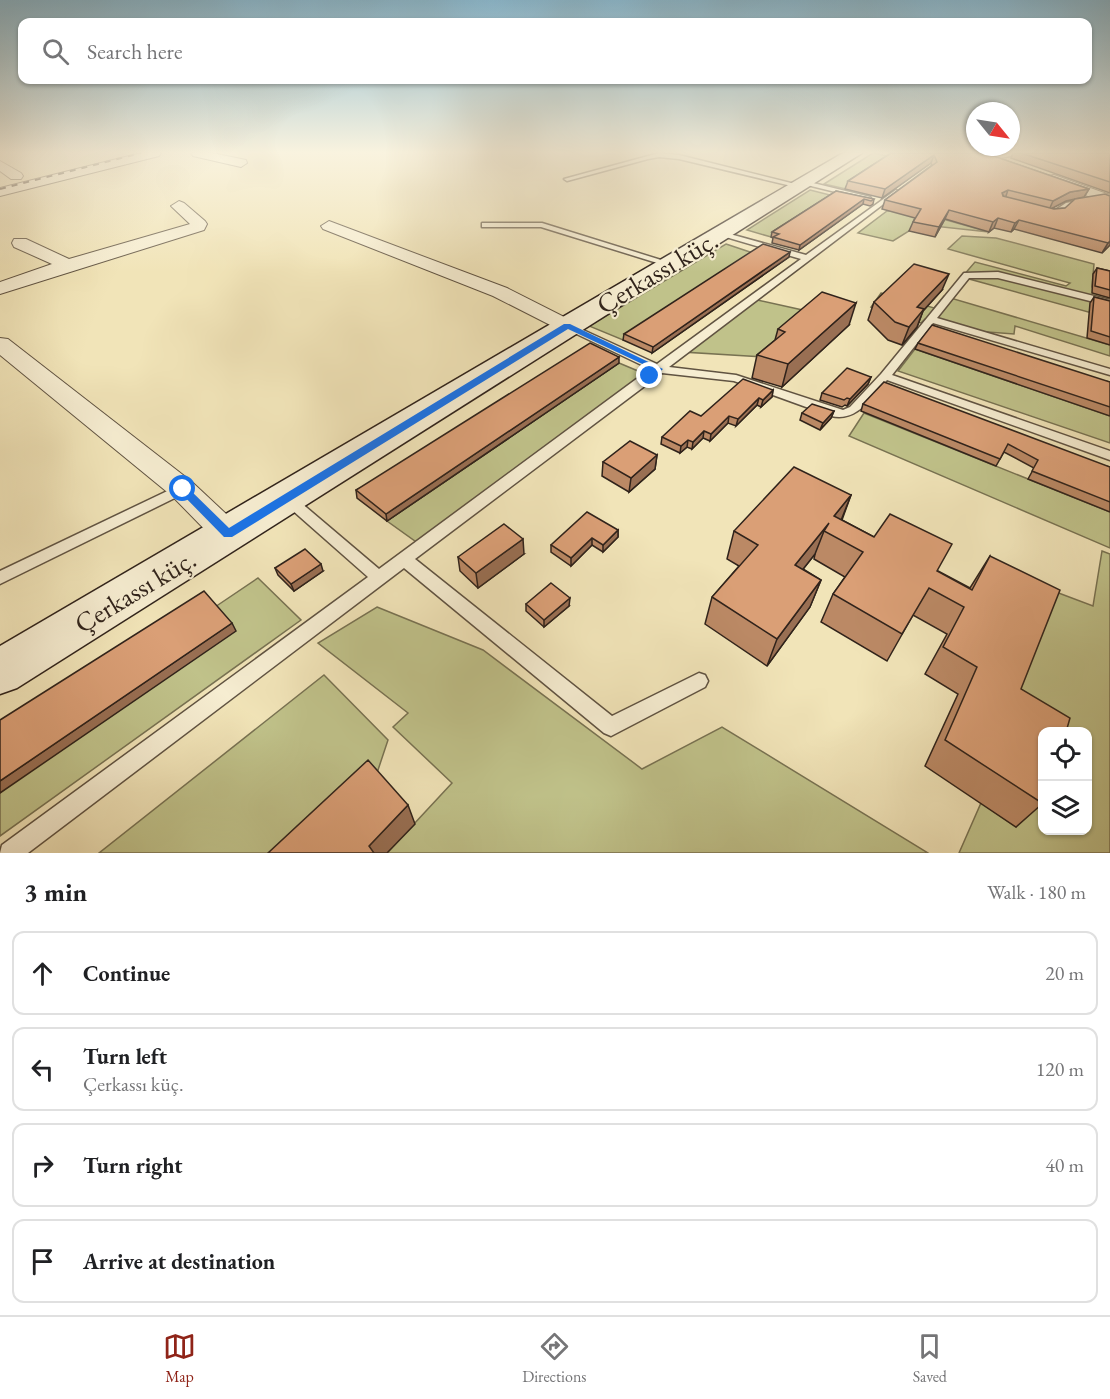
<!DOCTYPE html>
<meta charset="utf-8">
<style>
:root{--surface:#fff;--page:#f2f2f2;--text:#202124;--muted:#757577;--line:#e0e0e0;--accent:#8f2418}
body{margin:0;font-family:"EB Garamond",serif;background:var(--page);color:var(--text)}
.controls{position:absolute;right:18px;bottom:18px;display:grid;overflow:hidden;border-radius:12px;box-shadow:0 2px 4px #0004}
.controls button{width:54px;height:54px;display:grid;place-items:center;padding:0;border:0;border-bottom:2px solid var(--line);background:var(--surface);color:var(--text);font:30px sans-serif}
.compass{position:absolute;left:966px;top:102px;width:54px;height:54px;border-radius:50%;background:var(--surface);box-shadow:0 2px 4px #0004;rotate:120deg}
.stop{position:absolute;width:18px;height:18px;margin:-14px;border:4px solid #1a73e8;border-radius:50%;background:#fff}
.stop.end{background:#1a73e8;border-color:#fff;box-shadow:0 2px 6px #0008}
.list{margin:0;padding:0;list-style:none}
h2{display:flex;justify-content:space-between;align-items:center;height:78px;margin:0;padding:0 24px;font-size:26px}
h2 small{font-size:20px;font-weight:400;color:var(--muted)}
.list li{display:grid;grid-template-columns:39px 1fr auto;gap:18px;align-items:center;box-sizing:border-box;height:84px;margin:0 12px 12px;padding:0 12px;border:2px solid var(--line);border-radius:12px}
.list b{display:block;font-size:22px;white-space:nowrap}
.list p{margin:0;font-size:20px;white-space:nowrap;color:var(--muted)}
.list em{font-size:20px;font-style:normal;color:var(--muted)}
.icon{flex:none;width:33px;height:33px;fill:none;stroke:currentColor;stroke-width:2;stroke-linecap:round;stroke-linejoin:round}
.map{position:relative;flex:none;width:1110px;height:853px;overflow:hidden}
.search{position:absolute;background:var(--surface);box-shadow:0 2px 4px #0004;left:18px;right:18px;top:18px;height:66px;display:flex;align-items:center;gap:15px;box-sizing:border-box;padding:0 21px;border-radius:12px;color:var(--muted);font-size:22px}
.sheet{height:462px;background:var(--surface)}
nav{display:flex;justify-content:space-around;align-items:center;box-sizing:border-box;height:84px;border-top:2px solid var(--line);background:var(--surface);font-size:16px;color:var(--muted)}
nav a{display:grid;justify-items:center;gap:3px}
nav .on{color:var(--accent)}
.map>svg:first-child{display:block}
</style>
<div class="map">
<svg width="1110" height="853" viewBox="0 0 1110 853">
<rect width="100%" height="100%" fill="#f1e4b8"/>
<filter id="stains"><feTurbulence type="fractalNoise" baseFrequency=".00333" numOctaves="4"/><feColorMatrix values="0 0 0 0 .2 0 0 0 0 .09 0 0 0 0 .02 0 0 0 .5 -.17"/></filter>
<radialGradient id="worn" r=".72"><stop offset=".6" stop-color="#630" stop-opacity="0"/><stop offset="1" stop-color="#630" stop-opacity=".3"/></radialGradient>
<g fill="#c0c28a" stroke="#787252" stroke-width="1.5">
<polygon points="873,153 894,158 846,189 824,184"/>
<polygon points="810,190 834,196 771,237 747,230"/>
<polygon points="907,209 989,232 915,224 909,231 893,241 858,233 887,211"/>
<polygon points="962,236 996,238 1094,264 1092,287 1110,291 1110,318 962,277 975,262 1066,286 1070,283 948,249"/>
<polygon points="726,244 756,254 623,340 589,326"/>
<polygon points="881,293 934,308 944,296 1110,345 1110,356 1015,326 1014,334 961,330 925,319 921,323 871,307"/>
<polygon points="753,299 816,313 766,357 683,352"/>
<polygon points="915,349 1110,416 1110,443 898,371"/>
<polygon points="619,363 650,376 422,546 387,521"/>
<polygon points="864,413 1110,512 1110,548 849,436"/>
<polygon points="1102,551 1110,554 1110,853 959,853 981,803 1016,827 1042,751 1042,830 1088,830 1088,732 1042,732 999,716 1048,589 1093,606"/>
<polygon points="258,578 301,620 0,836 0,793 215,607"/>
<polygon points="377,607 483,650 642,769 722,727 928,853 387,853 452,783 393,727 408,713 318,643"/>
<polygon points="324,675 388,740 375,779 299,853 99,853"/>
</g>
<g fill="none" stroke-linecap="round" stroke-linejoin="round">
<defs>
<g id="lane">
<polygon points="659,153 679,155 803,186 800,188 679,159 659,157 648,159 567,181 564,179"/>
<polygon points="1013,153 1028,153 993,159 990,157"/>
<polygon points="805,181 870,197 871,198 868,200 803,184 802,183"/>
<path d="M896,190L899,192L898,193L669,367L736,375L843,410L850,407L881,374L964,273L998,272L1110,300V306L998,278H969L937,318L1110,369V375L933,323L892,375L1110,451V460L887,380C870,398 858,422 831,416L734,381L662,373L415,559L612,716L699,673L705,675L708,681L705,687L611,736L604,733L404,568L28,853H0L2,845L368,577L283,502L281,499L283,496H293L379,569L650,369L564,328V324H570L657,364L801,259L719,235V231L806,255Z"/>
<polygon points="1110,195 1110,199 1070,206 1056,215 1045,213 1054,211 1066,203"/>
<polygon points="482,223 542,223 674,264 667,266 541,227 482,227"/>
<polygon points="182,484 187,486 189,489 187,492 0,584 0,571"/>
</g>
<g id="street">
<polygon points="141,153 161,153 159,156 0,196 0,188"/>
<polygon points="191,153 212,153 246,160 247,163 241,167 193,156"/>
<polygon points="0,161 21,173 23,176 21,179 11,179 0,171"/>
<polygon points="1054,175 1110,195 1110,204 1049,182 1047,179 1049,176"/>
<polygon points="179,201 184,203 205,221 207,224 204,230 0,294 0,282 52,264 14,247 12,243 14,239 26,239 69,259 190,224 171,206"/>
<polygon points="329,221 507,288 574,322 577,326 574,330 567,332 560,330 493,296 323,229 321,226"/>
<polygon points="0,338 8,339 192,482 239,526 243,534 239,542 228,546 217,542 172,496 0,355"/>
</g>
<polygon id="secondary" points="843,153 862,153 17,688 0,694 0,646"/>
</defs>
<use href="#lane" stroke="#605342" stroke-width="3"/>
<use href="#street" stroke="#605342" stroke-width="2"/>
<use href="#secondary" stroke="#30231b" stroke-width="3"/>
<use href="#lane" fill="#f6edd1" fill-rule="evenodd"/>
<use href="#street" fill="#f6edd1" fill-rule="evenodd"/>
<use href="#secondary" fill="#f6edd1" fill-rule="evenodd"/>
<polyline stroke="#30231b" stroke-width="2" stroke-dasharray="6 6" stroke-linecap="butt" points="0,189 141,153"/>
</g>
<g fill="#bb8965" stroke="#30231b" stroke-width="1.5">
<polygon points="891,153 985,153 1089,189 1084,197 1066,201 1051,208 1054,209 1065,208 1110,196 1110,245 1102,253 1014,229 1011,232 994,228 989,232 945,219 935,237 909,231 913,222 915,218 882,209 885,200 932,165 931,163 882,198 845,189 848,181"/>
<polygon points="1013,153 1110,153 1110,193 1011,158"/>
<polygon points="836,191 874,199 873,204 870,206 863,204 799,250 772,243 773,238 771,237 772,232"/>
<polygon points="789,257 652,353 623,340 624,334"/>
<polygon points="1097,268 1110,271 1110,298 1092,293 1093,274"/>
<polygon points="942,290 923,311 917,327 902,345 888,340 868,320 874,302"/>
<polygon points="1094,297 1110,301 1110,345 1087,338 1090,303"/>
<polygon points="849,325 782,387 752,378 757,355 775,340 778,329"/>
<polygon points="918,343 1110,382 1110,416 915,349"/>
<polygon points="619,363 387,521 357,498 356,490"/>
<polygon points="871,377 868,384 847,406 845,405 842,407 820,400 822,393"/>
<polygon points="773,390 772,397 761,407 757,405 736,426 728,423 710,441 703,438 692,449 687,447 680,453 661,444 662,437 701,416"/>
<polygon points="863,404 1110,467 1110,512 1028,479 1034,468 1004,452 996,466 861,411"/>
<polygon points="834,411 831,418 820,430 800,420 802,413"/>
<polygon points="657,455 655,469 629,492 602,476 603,462"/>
<polygon points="851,495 842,520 970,588 990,556 1021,689 1042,732 1042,804 1016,827 925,766 958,694 925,674 947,634 913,615 887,661 821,622 833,594 845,577 814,559 815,554 803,569 821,580 810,607 767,666 705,624 712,597 739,566 727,559 734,531"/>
<polygon points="618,530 618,537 603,552 592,545 571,566 551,552 551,545"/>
<polygon points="524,554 478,588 460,571 458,557"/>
<polygon points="275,568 323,571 294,591 278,575"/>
<polygon points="526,604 569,606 544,627 526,611"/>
</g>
<g fill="#996f53" stroke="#30231b" stroke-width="1.5">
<polygon points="934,155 931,163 882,198 885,189"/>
<polygon points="1089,189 1084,197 1066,201 1049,210 1053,201 1070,192"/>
<polygon points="1008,190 1005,199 1002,193"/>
<polygon points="864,199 863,204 799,250 800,245"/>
<polygon points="949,210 945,219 935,237 939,227"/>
<polygon points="998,218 994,228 989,232 993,222"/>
<polygon points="1019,220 1014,229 1011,232 1015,223"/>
<polygon points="1110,241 1110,245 1102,253 1108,243"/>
<polygon points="790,252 789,257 652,353 653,347"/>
<polygon points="949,274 942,290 923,311 917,327 902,345 917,307"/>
<polygon points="856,303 849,325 782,387 788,364"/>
<polygon points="619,357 619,363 387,521 386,514"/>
<polygon points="871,377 868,384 847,406 850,399"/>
<polygon points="773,390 772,397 761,407 763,400"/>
<polygon points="759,398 757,405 736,426 738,419"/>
<polygon points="834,411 831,418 820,430 823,423"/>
<polygon points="729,416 728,423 710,441 711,434"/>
<polygon points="704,431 703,438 692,449 693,442"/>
<polygon points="688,440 687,447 680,453 681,446"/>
<polygon points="657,455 655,469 629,492 631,478"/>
<polygon points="851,495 840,523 834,516"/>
<polygon points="829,523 824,531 815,554 785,592 795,565"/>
<polygon points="618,530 618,537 603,552 603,545"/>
<polygon points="592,538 592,545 571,566 571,558"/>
<polygon points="523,539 524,554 478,588 476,573"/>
<polygon points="321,564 323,571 294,591 291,584"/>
<polygon points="821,580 810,607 767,666 777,639"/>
<polygon points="570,598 569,606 544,627 544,620"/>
<polygon points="232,623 236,631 0,793 0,781"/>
<polygon points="408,805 415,824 387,853 372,853 369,846"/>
</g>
<g fill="#da9f76" stroke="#30231b" stroke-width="1.5">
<polygon points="891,153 985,153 1089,189 1070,192 1053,201 1008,190 1002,193 1003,196 1054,209 1065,208 1075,199 1105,194 1110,196 1110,241 1108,243 1019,220 1015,223 998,218 993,222 949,210 939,227 913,222 921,209 885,200 937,162 934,155 885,189 848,181"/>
<polygon points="1021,153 1110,153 1110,182"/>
<polygon points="836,191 874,199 871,201 864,199 800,245 773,237 779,234 772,232"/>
<polygon points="763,244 790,252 653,347 624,334"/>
<polygon points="914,264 949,274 917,307 924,309 909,327 895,322 874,302"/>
<polygon points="1097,268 1110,271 1110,290 1095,286"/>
<polygon points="822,292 856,303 788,364 757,355 785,332 778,329"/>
<polygon points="1094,297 1110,301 1110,337 1091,331"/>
<polygon points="932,325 1110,382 1110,407 918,343"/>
<polygon points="590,343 619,357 386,514 356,490"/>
<polygon points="847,368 871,377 850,399 847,398 844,400 822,393"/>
<polygon points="743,379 773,390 763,400 759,398 738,419 729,416 711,434 704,431 693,442 688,440 681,446 662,437 690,411 701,416"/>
<polygon points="884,382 1110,467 1110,502 1032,471 1038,460 1008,444 1000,459 863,404"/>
<polygon points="812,404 834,411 823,423 802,413"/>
<polygon points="630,441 657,455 631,478 603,462"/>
<polygon points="794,467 851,495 834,516 874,537 890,514 952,544 937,571 972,590 990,556 1060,590 1021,689 1070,718 1066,732 1042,732 1042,803 945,740 977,667 943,647 964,607 929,588 902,634 833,594 863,552 824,531 829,523 795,565 821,580 777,639 712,597 758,545 734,531"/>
<polygon points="587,512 618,530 603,545 592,538 571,558 551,545"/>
<polygon points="504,524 523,539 476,573 458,557"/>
<polygon points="305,549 321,564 291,584 275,568"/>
<polygon points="551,583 570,598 544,620 526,604"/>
<polygon points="204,591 232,623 0,781 0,720"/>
<polygon points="368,760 408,805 369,846 374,853 268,853"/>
</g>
<linearGradient id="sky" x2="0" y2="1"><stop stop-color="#89b8cf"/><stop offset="0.56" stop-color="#f9f3df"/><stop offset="1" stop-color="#f9f3df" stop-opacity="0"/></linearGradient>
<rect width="1110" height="272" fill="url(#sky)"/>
<polygon fill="#1a73e8" points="564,324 570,324 663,369 653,378 647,378 646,376 653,369 568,329 232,537 224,537 177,489 183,485 186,486 229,528"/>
<g text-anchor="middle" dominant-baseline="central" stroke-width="4.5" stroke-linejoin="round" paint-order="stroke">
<g font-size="27" fill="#30231b" stroke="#f6edd1">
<text transform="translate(657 272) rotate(-31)">Çerkassı küç.</text>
<text transform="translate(135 591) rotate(-31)">Çerkassı küç.</text>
</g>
</g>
<rect width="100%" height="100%" filter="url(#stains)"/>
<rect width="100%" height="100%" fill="url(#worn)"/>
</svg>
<div class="controls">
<button><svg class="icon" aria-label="locate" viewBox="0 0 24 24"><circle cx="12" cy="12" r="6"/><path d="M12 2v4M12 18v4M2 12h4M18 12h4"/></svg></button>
<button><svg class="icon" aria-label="layers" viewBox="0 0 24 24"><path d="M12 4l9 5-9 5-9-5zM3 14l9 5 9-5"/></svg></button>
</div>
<svg class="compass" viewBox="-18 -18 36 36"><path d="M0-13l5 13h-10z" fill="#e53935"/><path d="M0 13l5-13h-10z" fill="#757577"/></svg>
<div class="stop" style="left:183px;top:489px"></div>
<div class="stop end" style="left:650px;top:376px"></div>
<div class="search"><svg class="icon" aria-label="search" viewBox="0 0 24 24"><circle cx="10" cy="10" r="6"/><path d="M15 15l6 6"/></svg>Search here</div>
</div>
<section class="sheet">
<h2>3 min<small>Walk · 180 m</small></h2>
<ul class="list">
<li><svg class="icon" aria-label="ahead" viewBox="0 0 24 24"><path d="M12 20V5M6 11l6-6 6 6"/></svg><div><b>Continue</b></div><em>20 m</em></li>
<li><svg class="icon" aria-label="left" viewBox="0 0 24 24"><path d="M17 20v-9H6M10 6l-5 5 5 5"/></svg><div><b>Turn left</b><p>Çerkassı küç.</p></div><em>120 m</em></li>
<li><svg class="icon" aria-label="right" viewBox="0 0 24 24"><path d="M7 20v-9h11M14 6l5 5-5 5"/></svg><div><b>Turn right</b></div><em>40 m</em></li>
<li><svg class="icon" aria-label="arrive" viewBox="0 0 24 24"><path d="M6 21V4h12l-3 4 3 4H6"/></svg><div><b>Arrive at destination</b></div></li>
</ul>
</section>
<nav>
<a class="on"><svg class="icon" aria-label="map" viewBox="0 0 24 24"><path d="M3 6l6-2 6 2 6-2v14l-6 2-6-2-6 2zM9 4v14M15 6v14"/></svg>Map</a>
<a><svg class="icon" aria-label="directions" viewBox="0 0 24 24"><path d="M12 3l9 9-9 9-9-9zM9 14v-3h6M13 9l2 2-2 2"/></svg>Directions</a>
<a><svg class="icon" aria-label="saved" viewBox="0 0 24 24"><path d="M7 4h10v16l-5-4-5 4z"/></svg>Saved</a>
</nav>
